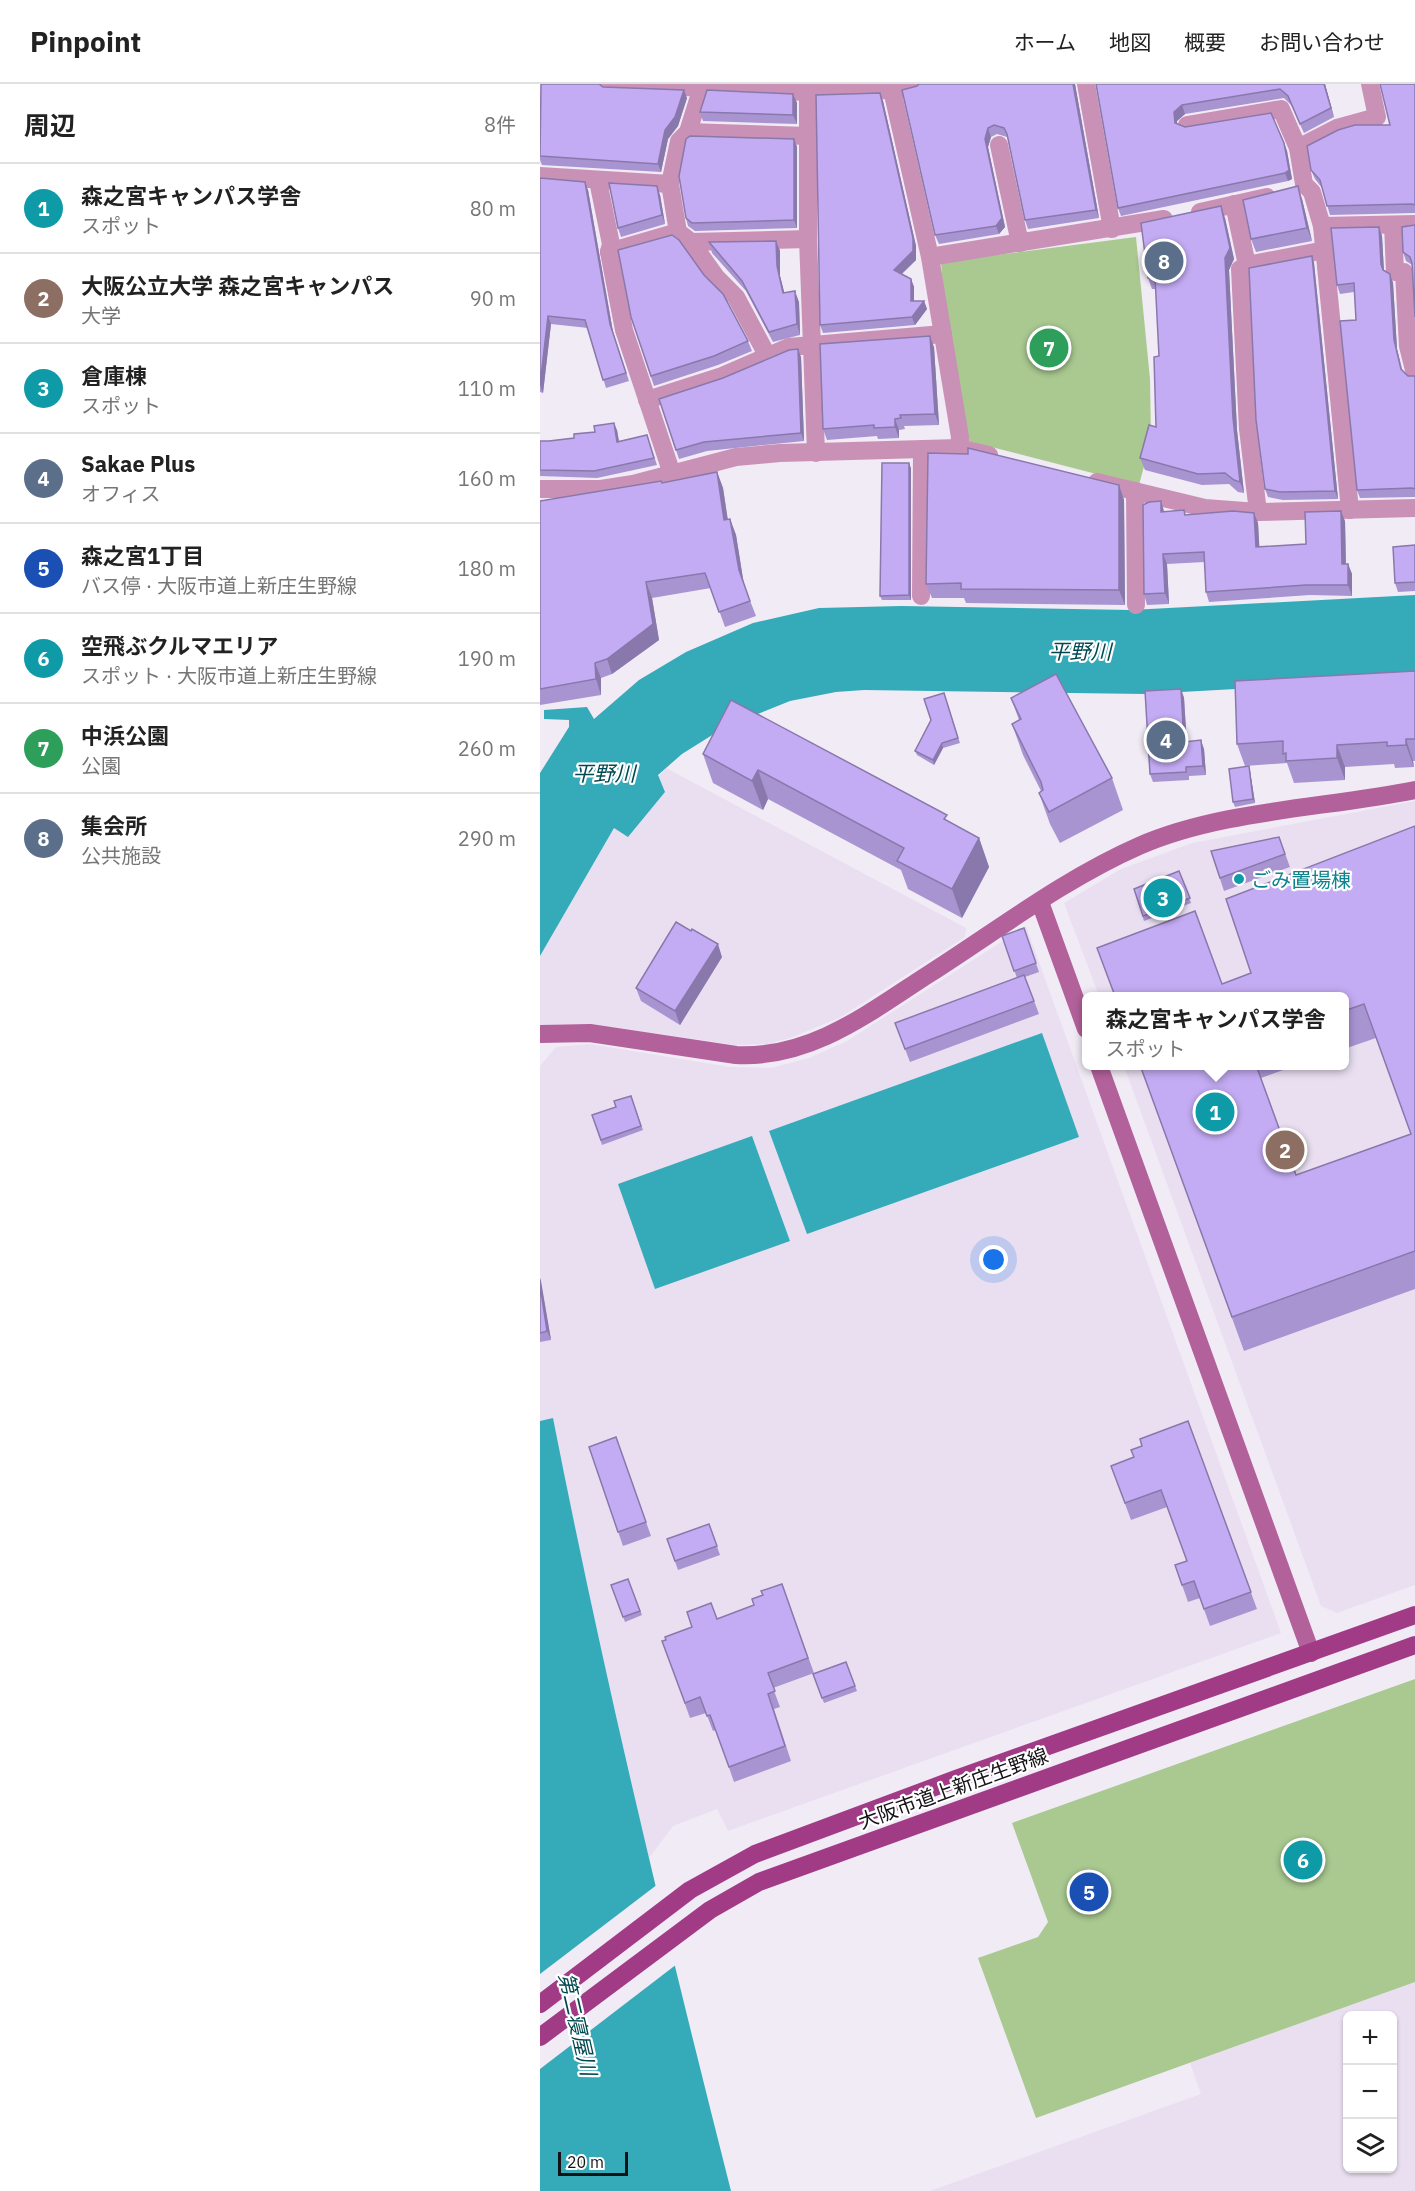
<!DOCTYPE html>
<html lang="ja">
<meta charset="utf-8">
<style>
:root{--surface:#fff;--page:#f2f2f2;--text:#222;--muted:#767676;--line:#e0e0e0;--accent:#111827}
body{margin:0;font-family:"IBM Plex Sans","Noto Sans JP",sans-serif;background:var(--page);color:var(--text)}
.controls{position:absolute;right:18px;bottom:18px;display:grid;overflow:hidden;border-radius:9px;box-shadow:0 2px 4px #0004}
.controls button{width:54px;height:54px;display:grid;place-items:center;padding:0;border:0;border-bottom:2px solid var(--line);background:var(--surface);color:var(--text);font:30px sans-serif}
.scale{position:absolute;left:18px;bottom:15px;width:70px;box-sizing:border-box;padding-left:6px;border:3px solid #141215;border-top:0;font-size:16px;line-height:21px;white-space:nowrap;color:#141215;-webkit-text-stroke:4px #fff;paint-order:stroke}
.you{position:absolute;left:454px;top:1176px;width:21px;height:21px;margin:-15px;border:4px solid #fff;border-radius:50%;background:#1a73e8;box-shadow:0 0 0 9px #1a73e833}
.badge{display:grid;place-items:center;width:39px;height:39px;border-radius:50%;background:var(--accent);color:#fff;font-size:20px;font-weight:700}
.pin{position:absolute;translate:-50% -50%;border:3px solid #fff;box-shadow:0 2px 6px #0006}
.popup{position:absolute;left:542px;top:908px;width:267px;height:78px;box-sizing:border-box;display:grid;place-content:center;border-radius:9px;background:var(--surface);filter:drop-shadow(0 2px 4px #0005);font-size:20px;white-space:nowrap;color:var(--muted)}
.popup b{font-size:22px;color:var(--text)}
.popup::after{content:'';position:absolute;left:50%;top:100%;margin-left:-12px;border:12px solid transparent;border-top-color:var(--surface)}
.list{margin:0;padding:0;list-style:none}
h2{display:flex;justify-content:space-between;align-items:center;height:78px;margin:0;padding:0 24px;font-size:26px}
h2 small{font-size:20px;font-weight:400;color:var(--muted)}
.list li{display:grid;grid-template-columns:39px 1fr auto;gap:18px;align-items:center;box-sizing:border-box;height:90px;padding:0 24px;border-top:2px solid var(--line)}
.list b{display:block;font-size:22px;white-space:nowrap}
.list p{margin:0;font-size:20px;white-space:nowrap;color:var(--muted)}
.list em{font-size:20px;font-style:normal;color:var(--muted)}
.icon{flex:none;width:33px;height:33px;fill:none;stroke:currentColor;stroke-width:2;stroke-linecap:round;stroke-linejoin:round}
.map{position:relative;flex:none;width:875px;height:2107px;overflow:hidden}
header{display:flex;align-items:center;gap:36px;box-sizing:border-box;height:84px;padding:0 30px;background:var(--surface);border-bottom:2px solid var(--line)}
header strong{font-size:28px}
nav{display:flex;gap:33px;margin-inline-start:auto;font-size:21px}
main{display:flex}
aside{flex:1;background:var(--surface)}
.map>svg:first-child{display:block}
</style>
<header>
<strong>Pinpoint</strong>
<nav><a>ホーム</a><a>地図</a><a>概要</a><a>お問い合わせ</a></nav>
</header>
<main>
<aside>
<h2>周辺<small>8件</small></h2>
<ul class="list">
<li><span class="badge" style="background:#0f9aa8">1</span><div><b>森之宮キャンパス学舎</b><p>スポット</p></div><em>80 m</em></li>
<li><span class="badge" style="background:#8d6e63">2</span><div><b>大阪公立大学 森之宮キャンパス</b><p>大学</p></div><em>90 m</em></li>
<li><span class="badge" style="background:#0f9aa8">3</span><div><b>倉庫棟</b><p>スポット</p></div><em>110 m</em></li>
<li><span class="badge" style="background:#5c6f8a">4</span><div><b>Sakae Plus</b><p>オフィス</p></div><em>160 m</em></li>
<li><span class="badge" style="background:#1a4fb4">5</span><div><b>森之宮1丁目</b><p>バス停 · 大阪市道上新庄生野線</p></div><em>180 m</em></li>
<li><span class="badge" style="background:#0f9aa8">6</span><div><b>空飛ぶクルマエリア</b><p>スポット · 大阪市道上新庄生野線</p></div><em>190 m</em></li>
<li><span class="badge" style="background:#2e9e5b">7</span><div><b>中浜公園</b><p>公園</p></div><em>260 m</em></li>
<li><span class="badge" style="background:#5c6f8a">8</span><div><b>集会所</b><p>公共施設</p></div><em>290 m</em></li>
</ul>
</aside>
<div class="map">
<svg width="875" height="2107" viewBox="0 0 875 2107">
<rect width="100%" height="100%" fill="#f1ebf6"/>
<g fill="#e9dff1" fill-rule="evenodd">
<polygon points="126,684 426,844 425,853 301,933 253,953 228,960 194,961 52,940 0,941 0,872 74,743"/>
<polygon points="875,717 875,1501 797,1529 781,1522 584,982 804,982 804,912 559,912 524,819 581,785 652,759"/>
<polygon points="486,842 741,1549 188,1747 177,1725 133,1742 109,1774 45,1497 13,1335 0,1337 0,982 16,963 50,960 190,983 231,984 269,974 307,957"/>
<path d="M875,1898V2107H390L661,2010L650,1979ZM808,1932H852V2084H808Z"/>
</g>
<g fill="#a9c990">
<polygon points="596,153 610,295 611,356 599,401 428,357 406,250 401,178"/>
<polygon points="875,1595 875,1898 496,2034 438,1874 498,1853 508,1838 472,1739"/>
</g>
<g fill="#35abb9">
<polygon points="875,511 875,595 605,610 324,606 296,608 250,617 185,643 142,670 118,691 125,708 88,753 74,744 0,872 0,689 29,643 29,636 4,635 4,626 47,623 54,635 99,596 146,568 213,539 279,524 361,522 591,526"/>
<polygon points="502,949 539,1053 267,1150 229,1047"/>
<polygon points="212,1052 250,1157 115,1205 78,1100"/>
<path d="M13,1334C64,1594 126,1851 191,2107H0V1337Z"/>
</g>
<polygon fill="#f1ebf6" points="118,1800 137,1880 0,1985 0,1890"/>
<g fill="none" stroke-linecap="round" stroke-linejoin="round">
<g stroke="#ca91b6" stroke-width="18">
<polyline points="67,0 268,8 352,6 377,0"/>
<polyline points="163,0 148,48 139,57 130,100 138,148 151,158 176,193 196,213 227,271"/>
<polyline points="546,0 572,145"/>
<polyline points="352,6 390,173 420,353 419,364"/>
<polyline points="268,8 268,155 276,369"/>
<polyline points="647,41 741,25 758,64 764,100 772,108 782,142 810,426"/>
<polyline points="148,48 267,52"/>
<polyline points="459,61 480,159"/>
<polyline points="758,64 797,44 837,33 830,0"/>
<polyline points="0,92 130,100"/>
<polyline points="58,97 71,160 69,168"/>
<polyline points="694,120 707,181 700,185 708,345 718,428"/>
<polyline points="660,128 727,113"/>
<polyline points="853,141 855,188 864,188 868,262 875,290"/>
<polyline points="782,142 875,140"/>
<polyline points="151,158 268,155"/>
<polyline points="390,173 624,135"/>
<polyline points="707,181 785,166"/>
<polyline points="107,316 182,292 249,263 403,250"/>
<polyline points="132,390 84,246 69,168 138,148"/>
<polyline points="557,398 665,424 718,428 875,424"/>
<polyline points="0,405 61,405 93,400 196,373 240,369 419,364 449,371"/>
<polyline points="595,407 596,521"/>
<polyline points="381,512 382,366"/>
</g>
<g stroke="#b3619b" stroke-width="18">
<polyline points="500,818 546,945"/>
<path d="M0,950L50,949L196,971C271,975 330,928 389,890C458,846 524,795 599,762C681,726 787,724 875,706"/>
<polyline points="559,982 771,1569"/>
</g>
<g stroke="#a13b86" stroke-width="18">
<polyline points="0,1920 150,1806 215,1770 416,1695 875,1531"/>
<polyline points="0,1953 170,1826 219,1798 875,1561"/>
</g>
</g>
<g fill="#a994d2">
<polygon points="379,0 535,0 559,134 488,145 485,136 468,55 467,53 457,50 451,53 448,63 465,143 459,150 399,160 395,151 377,2"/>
<polygon points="556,0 785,0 794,33 764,49 751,21 744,14 645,30 637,37 637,40 645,43 744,59 747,67 752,95 748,97 581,132 578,124"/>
<polygon points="875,0 875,129 790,131 782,104 775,95 771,86 850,41"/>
<polygon points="63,3 147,14 138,42 128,55 121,88 2,81 0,76 0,22"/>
<polygon points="253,10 257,19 257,40 163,37 160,28"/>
<polygon points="343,17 376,162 376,176 362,190 371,195 374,203 374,217 384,217 387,225 375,241 283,249 280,241"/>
<polygon points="254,55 257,63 257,144 155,147 148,142 146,134"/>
<polygon points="0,94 48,106 73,248 89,297 66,304 48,244 11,240 3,309 0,308"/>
<polygon points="120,111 125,140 81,153 78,144"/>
<polygon points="762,115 772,157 716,168 711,155"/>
<polygon points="685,134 694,175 689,186 697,346 704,409 698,408 689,400 662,401 605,386 600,374 616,343 619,272 617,225 616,205 612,205 608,194"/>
<polygon points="875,141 872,181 866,177 863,168"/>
<polygon points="839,143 842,152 844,186 850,190 853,199 857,265 862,286 868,292 875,292 875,413 820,414 817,406 816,236 814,208 800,210 797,201"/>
<polygon points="236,157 240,167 240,192 244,208 259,218 260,251 233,258 206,207 172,169 169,158"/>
<polygon points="772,172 774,179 798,415 743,416 728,413 725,405"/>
<polygon points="91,233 208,257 212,267 178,281 114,302"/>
<polygon points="394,263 399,341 364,342 365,345 359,346 359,354 338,355 337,352 287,356 283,345"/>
<polygon points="261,273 264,357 167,367 139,375 119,315"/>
<polygon points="77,346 79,357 107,351 117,381 57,394 0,392 0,357 9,357 34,354"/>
<polygon points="371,384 371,516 342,516 340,512"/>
<polygon points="177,388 183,404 188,436 190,435 196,451 204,501 216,532 185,543 171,504 112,514 119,556 72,590 61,594 61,611 0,621 0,417 122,399"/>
<polygon points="579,401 584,416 585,521 426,519 424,514 392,514 386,500"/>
<polygon points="624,428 646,431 714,429 718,439 719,463 766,460 805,437 806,480 808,480 812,490 812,512 770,511 669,518 666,508 665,478 627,480 629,520 607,521 604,510"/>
<polygon points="875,461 875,507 858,508 855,499"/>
<polygon points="875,587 875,677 873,677 874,683 855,684 854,680 805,683 805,696 754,699 747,679 705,682 697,660"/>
<polygon points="641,605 644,614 647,658 664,665 666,691 649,692 649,696 613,698 610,690"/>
<polygon points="404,609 420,659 403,664 394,681 377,671 375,667"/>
<polygon points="471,614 572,694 583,726 520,759 510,740 499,709 501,707 483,671 472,640 479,636"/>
<polygon points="163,670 409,738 439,754 449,783 422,834 368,805 361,786 228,715 223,726 173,699"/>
<polygon points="710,687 715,719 695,723 693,718"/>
<polygon points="875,742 875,1205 704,1267 600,981 757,981 721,994 756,1091 871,1050 836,954 804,965 804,912 682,900 711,889"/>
<polygon points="739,753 750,783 684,807 671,767"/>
<polygon points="639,787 651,819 604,837 594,805"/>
<polygon points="484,844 499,888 485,893 499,930 370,978 355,939 477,894 462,852"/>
<polygon points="182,873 140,941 101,917 96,904"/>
<polygon points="91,1012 103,1046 62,1061 52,1031 76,1023"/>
<polygon points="0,1194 11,1256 0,1258"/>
<polygon points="648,1337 717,1525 670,1542 660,1514 648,1518 635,1481 647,1477 627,1423 591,1436 571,1382 594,1373 602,1362"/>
<polygon points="76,1353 111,1452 83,1462 49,1363"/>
<polygon points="169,1440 180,1471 138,1486 127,1455"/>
<polygon points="88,1495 102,1531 85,1538 71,1501"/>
<polygon points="242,1500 274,1589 233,1604 240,1623 234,1625 251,1677 194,1698 176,1646 173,1647 166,1629 150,1634 122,1557 177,1535 214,1521 223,1511"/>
<polygon points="306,1578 317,1607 284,1619 273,1590"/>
</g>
<g fill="#8978ab">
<polygon points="533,0 535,0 559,134 556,126"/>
<polygon points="784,0 785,0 794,33 791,24"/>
<polygon points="144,6 147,14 138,42 128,55 121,88 118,80 125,46"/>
<polygon points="340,9 343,17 376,162 376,176 357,194 354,186"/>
<polygon points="253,10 257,19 257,40 253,31"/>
<polygon points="642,21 645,30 637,37 638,48 635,39 634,28"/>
<polygon points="448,44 451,53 448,63 465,143 459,150 456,142 445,55"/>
<polygon points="254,55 257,63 257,144 254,136"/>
<polygon points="744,59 747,67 752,95 748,97 745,89"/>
<polygon points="45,98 48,106 73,248 89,297 70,240"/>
<polygon points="117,102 120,111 125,140 122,131"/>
<polygon points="758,102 762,115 772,157 767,144"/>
<polygon points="681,122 685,134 694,175 689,186 697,346 704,409 700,398 693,334"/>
<polygon points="839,143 842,152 844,189 841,180"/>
<polygon points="236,157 240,167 240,192 247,219 243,209 237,182"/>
<polygon points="772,172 774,179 798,415 795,407"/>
<polygon points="850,190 853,199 857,265 864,293 854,256"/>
<polygon points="371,195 374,203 374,226 371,217"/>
<polygon points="255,207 259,218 260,251 257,240"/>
<polygon points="384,217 387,225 375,241 372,233"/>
<polygon points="8,232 11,240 3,309 0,301"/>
<polygon points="390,252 394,263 399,341 395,330"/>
<polygon points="258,265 261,273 264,357 261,349"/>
<polygon points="355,335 359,346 359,354 355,343"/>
<polygon points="74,339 77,346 80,364 77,358"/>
<polygon points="369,379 371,384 371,516 369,511"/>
<polygon points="177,388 183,404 190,452 184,436"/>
<polygon points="579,401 584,416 585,521 579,506"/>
<polygon points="621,417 624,427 621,428"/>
<polygon points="801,427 805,437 806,490 802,480"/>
<polygon points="714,429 718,439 720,473 716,463"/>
<polygon points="190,435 196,451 204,501 199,486"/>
<polygon points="623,470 627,480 629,520 625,509"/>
<polygon points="808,480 812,490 812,512 808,501"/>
<polygon points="106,498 112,514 119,556 72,590 67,575"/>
<polygon points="55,579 61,594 61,611 56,595"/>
<polygon points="641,605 644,614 647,666 644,658"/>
<polygon points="866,655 873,677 874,683 866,661"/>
<polygon points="661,656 664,665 666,691 663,682"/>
<polygon points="402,659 403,664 394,681 393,676"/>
<polygon points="797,661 805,683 805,696 797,674"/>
<polygon points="709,682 710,687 715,719 713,715"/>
<polygon points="218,686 228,715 223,726 212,697"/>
<polygon points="439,754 449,783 422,834 412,805"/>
<polygon points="178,860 182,873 140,941 135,927"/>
<polygon points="0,1194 1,1197 11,1256 7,1247 0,1201"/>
</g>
<g fill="#c4acf4" stroke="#8978ab" stroke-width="1.5">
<polygon points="1,0 59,0 63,3 144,6 135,33 125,46 118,80 0,72"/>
<polygon points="379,0 533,0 556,126 485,136 467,50 464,44 454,41 448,44 445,55 462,134 456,142 395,151 362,6 377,2"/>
<polygon points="556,0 784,0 791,24 760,40 748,12 740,5 642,21 634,28 635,39 645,43 731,29 744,59 749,86 745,89 578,124"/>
<polygon points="840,0 875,0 875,121 872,120 787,122 780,96 771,86 767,62 798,46 815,41 850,41"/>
<polygon points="167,6 253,10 253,31 160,28"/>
<polygon points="340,9 373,154 373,167 354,186 371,195 371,217 384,217 372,233 280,241 276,11"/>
<polygon points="150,52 254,55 254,136 152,139 146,134 139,92 146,55"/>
<polygon points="0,94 45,98 70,240 86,289 63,296 45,236 8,232 0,301"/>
<polygon points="69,99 117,102 122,131 78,144"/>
<polygon points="758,102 767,144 711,155 703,116"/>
<polygon points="681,122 690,164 685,174 693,334 700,398 694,396 685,389 658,390 600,374 609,341 616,343 614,273 619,272 615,193 608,194 601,139"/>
<polygon points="875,141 875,233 872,179 870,173 863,168 862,143"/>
<polygon points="839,143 841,180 843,186 850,190 854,256 861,285 868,292 875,292 875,405 872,404 817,406 800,237 816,236 814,199 797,201 791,144"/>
<polygon points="132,151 139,156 164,191 183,210 208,257 174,272 111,292 91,233 78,166"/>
<polygon points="236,157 237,182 243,209 255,207 257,240 229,248 202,197 169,158"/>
<polygon points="772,172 795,407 740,408 725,405 716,336 709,184"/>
<polygon points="390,252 395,330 360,331 361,334 355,335 355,343 334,344 334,341 283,345 280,260"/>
<polygon points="258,265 261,349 164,358 136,366 119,315 183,294 249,266"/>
<polygon points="74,339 77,358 107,351 114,374 54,387 0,386 0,357 9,357 34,354 34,350 55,348 54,342"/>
<polygon points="428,364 579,401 579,506 421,505 421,499 386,500 388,369 428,370"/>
<polygon points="342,379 369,379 369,511 340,512"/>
<polygon points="177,388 184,436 190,435 199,486 210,517 179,528 165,489 106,498 113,540 67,575 55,579 56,595 0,605 0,417 121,397 122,399"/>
<polygon points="621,417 621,428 644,426 645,431 693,427 714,429 716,463 766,460 765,428 801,427 802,480 808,480 808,501 766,501 666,508 664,468 623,470 625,509 604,510 603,421 609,418"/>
<polygon points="875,461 875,498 855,499 853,463"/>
<polygon points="875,587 875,655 866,655 866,661 847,662 847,658 797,661 797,674 746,677 746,669 743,670 743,657 697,660 695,597"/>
<polygon points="516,590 572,694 509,728 499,709 503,706 501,698 472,640 481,635 471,614"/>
<polygon points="641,605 644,658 661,656 663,682 646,683 646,688 610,690 605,607"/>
<polygon points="404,609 418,654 402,659 393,676 375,667 391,636 384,615"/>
<polygon points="191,616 407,731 404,735 439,754 412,805 357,777 364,764 218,686 212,697 163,670"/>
<polygon points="709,682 713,715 693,718 689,685"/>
<polygon points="875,742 875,1167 692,1233 600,981 716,981 756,1091 871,1050 824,920 804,927 804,912 575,912 557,864 655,827 682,900 711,889 686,815"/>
<polygon points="739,753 745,770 680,794 671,767"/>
<polygon points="639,787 650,814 603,832 594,805"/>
<polygon points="136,838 151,847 152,845 178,860 135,927 96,904"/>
<polygon points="484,844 496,879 474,887 462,852"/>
<polygon points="484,891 494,917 365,965 355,939"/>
<polygon points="91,1012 101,1042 61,1056 52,1031 76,1023 74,1017"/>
<polygon points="0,1201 7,1247 0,1249"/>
<polygon points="648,1337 711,1508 664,1525 654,1497 642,1501 635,1481 647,1477 621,1406 585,1419 571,1382 594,1373 591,1366 602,1362 600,1355"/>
<polygon points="76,1353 106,1438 78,1448 49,1363"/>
<polygon points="169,1440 177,1462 135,1477 127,1455"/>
<polygon points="88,1495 100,1527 83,1533 71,1501"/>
<polygon points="242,1500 268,1574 228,1589 235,1607 228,1610 245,1662 189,1683 170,1631 167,1632 160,1613 145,1619 122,1557 126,1556 125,1553 152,1543 147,1528 171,1519 177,1535 214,1521 212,1515 223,1511 221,1507"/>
<polygon points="306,1578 315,1602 282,1614 273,1590"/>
</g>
<circle fill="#0f9aa8" stroke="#fff" stroke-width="2" cx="699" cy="795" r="6"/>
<g text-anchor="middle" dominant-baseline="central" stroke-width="4.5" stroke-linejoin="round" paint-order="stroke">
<g font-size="20" fill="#0d838f" stroke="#fff" text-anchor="start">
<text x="711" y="795">ごみ置場棟</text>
</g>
<g font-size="20" fill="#141215" stroke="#fff">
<text transform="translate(413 1704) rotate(-20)">大阪市道上新庄生野線</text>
</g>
<g font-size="21" font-style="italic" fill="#004951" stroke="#fff">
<text x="540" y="567">平野川</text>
<text x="64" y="689">平野川</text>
<text transform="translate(38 1940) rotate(77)">第二寝屋川</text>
</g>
</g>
</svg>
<div class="controls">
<button>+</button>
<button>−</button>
<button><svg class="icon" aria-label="layers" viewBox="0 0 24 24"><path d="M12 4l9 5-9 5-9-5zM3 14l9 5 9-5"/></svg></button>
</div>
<div class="scale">20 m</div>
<div class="you"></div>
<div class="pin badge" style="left:675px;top:1028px;background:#0f9aa8">1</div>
<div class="popup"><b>森之宮キャンパス学舎</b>スポット</div>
<div class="pin badge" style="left:745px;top:1066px;background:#8d6e63">2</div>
<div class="pin badge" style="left:623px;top:814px;background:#0f9aa8">3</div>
<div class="pin badge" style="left:626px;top:656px;background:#5c6f8a">4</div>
<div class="pin badge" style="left:549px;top:1808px;background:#1a4fb4">5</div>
<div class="pin badge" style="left:763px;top:1776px;background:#0f9aa8">6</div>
<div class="pin badge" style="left:509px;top:264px;background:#2e9e5b">7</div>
<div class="pin badge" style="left:624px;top:177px;background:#5c6f8a">8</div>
</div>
</main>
